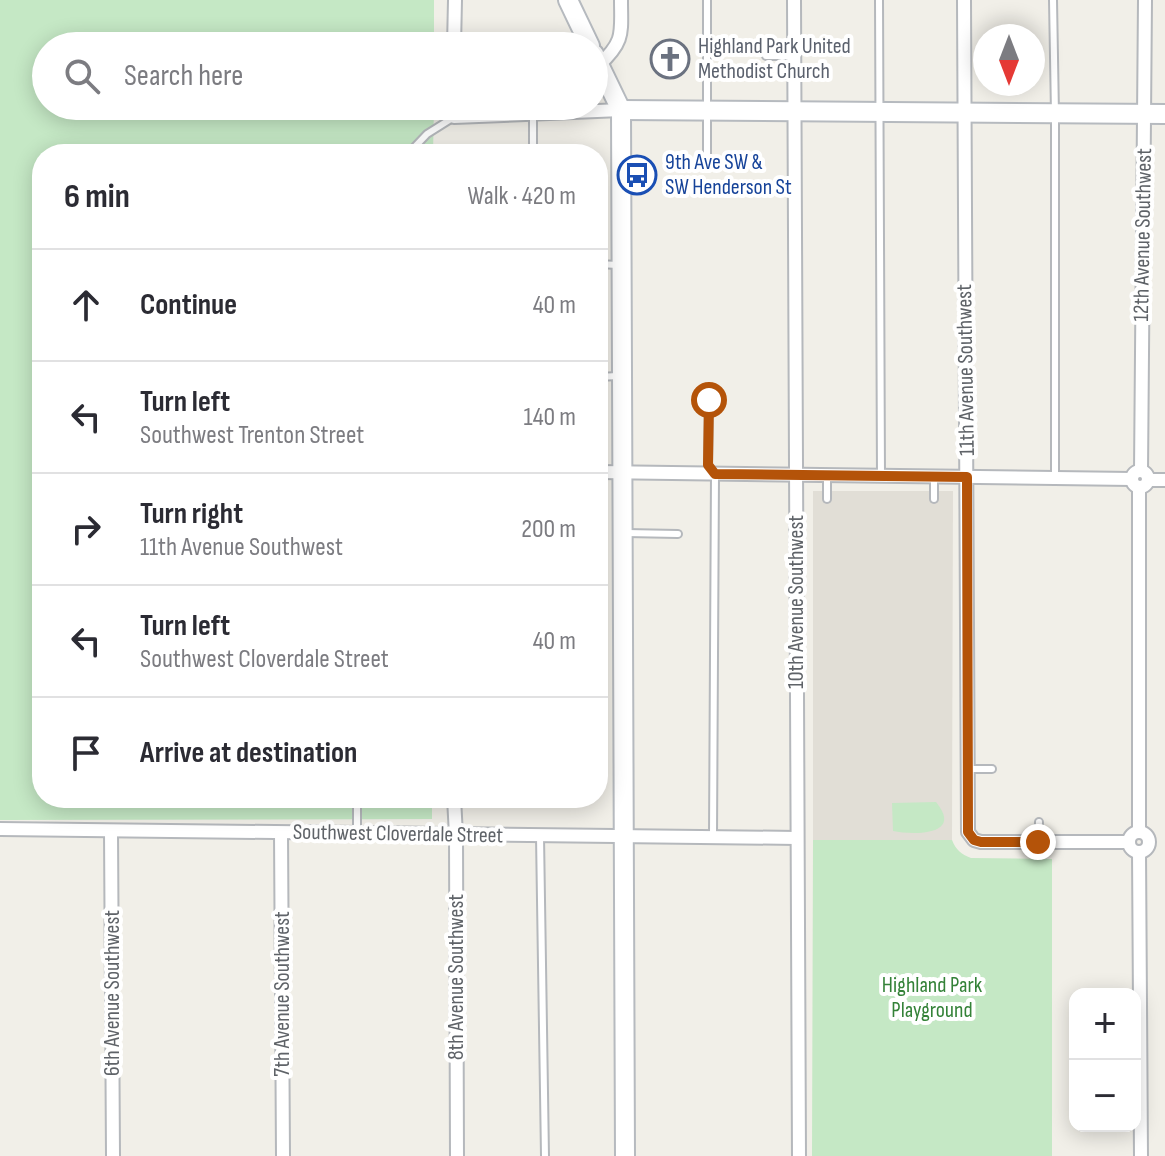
<!DOCTYPE html>
<meta charset="utf-8">
<style>
:root{--surface:#fff;--page:#f7f7f7;--text:#2b2b33;--muted:#7c7c81;--line:#e1e1e2}
body{margin:0;font-family:"Sofia Sans Condensed",sans-serif;background:var(--page);color:var(--text)}
.controls{position:absolute;right:24px;bottom:24px;display:grid;overflow:hidden;border-radius:16px;box-shadow:0 4px 20px #0003}
.controls button{width:72px;height:72px;display:grid;place-items:center;padding:0;border:0;border-bottom:2px solid var(--line);background:var(--surface);color:var(--text);font:40px sans-serif}
.compass{position:absolute;left:973px;top:24px;width:72px;height:72px;border-radius:50%;background:var(--surface);box-shadow:0 4px 20px #0003;rotate:180deg}
.stop{position:absolute;width:24px;height:24px;margin:-18px;border:6px solid #b45309;border-radius:50%;background:#fff}
.stop.end{background:#b45309;border-color:#fff;box-shadow:0 2px 8px #0008}
.list{margin:0;padding:0;list-style:none}
h2{display:flex;justify-content:space-between;align-items:center;height:104px;margin:0;padding:0 32px;font-size:34px}
h2 small{font-size:26px;font-weight:400;color:var(--muted)}
.list li{display:grid;grid-template-columns:52px 1fr auto;gap:24px;align-items:center;box-sizing:border-box;height:112px;padding:0 32px;border-top:2px solid var(--line)}
.list b{display:block;font-size:30px;white-space:nowrap}
.list p{margin:0;font-size:26px;white-space:nowrap;color:var(--muted)}
.list em{font-size:26px;font-style:normal;color:var(--muted)}
.icon{flex:none;width:44px;height:44px;fill:none;stroke:currentColor;stroke-width:2;stroke-linecap:round;stroke-linejoin:round}
.map{position:relative;flex:none;width:1165px;height:1156px;overflow:hidden}
.search{position:absolute;background:var(--surface);box-shadow:0 4px 20px #0003;left:32px;top:32px;width:576px;height:88px;display:flex;align-items:center;gap:20px;box-sizing:border-box;padding:0 28px;border-radius:44px;color:var(--muted);font-size:30px}
.panel{position:absolute;background:var(--surface);box-shadow:0 4px 20px #0003;left:32px;top:144px;width:576px;height:664px;border-radius:32px}
.map>svg:first-child{display:block}
</style>
<div class="map">
<svg width="1165" height="1156" viewBox="0 0 1165 1156">
<rect width="100%" height="100%" fill="#f1efe8"/>
<polygon fill="#e1ded6" points="813,491 953,491 952,840 813,840"/>
<g fill="#c5e8c5">
<polygon points="0,0 434,0 434,46 46,46 46,106 434,106 433,154 42,154 42,798 432,798 432,819 0,820"/>
<path d="M936,802C964,836 913,835 893,831L892,803Z"/>
<path d="M813,840H952C956,850 961,854 971,858L1052,859V1156H812Z"/>
</g>
<g fill="none" stroke-linecap="round" stroke-linejoin="round">
<defs>
<g id="lane">
<polyline points="879,0 881,476"/>
<polyline points="1053,0 1055,114 1055,478"/>
<polyline points="766,56 794,56"/>
<polyline points="533,113 533,154"/>
<polyline points="408,154 427,134 454,117"/>
<polyline points="707,159 707,0"/>
<polyline points="598,264 618,265"/>
<polyline points="598,377 618,376"/>
<polyline points="709,400 708,465 715,474 713,837"/>
<polyline points="827,476 827,499"/>
<polyline points="934,477 934,499"/>
<polyline points="626,533 678,534"/>
<polyline points="968,769 992,769"/>
<polyline points="357,833 357,798"/>
<polyline points="540,836 545,1156"/>
<polyline points="1038,842 1039,822"/>
</g>
<g id="street">
<polyline points="794,0 799,1156"/>
<polyline points="964,0 968,832 974,840 981,842 1129,842"/>
<polyline points="454,46 455,0"/>
<path d="M599,65C625,41 621,33 621,0"/>
<polyline points="454,106 454,117 621,110"/>
<circle cx="1140" cy="479" r="8"/>
<polyline points="1141,471 1145,0"/>
<polyline points="598,472 1132,479"/>
<polyline points="1148,480 1165,480"/>
<polyline points="1139,487 1139,832"/>
<polyline points="454,798 456,835 457,1156"/>
<polyline points="0,829 797,838"/>
<polyline points="111,831 113,1156"/>
<circle cx="1139" cy="842" r="10"/>
<polyline points="281,833 283,1156"/>
<polyline points="1139,852 1141,1156"/>
</g>
<g id="secondary">
<polyline points="568,0 590,46"/>
<polyline points="594,54 621,110 625,1156"/>
<polyline points="621,110 1165,114"/>
</g>
</defs>
<use href="#lane" stroke="#b5b8bc" stroke-width="10"/>
<use href="#street" stroke="#b5b8bc" stroke-width="16"/>
<use href="#secondary" stroke="#b6babf" stroke-width="22"/>
<use href="#lane" stroke="#fff" stroke-width="6"/>
<use href="#street" stroke="#fff" stroke-width="12"/>
<use href="#secondary" stroke="#fff" stroke-width="18"/>
</g>
<g fill="none" stroke-linecap="round" stroke-linejoin="round">
<polyline stroke="#b45309" stroke-width="10" points="709,400 708,465 715,474 967,477 968,832 974,840 981,842 1038,842"/>
</g>
<defs>
<symbol id="church-ring" viewBox="-11 -11 22 22"><circle r="9.5" fill="#fff" stroke="#6b7280" stroke-width="1.5"/><path d="M-1.2-6h2.4v3.5h3.3v2.4h-3.3V6h-2.4V-.1h-3.3v-2.4h3.3Z" fill="#6b7280"/></symbol>
<symbol id="bus-ring" viewBox="-11 -11 22 22"><circle r="9.5" fill="#fff" stroke="#1a4fb4" stroke-width="1.5"/><path d="M-5-6H5V4H4V6H2V4H-2V6H-4V4H-5ZM-3.5-4V0h7V-4ZM-3.5 1.2v1.5H-2V1.2ZM2 1.2v1.5H3.5V1.2Z" fill="#1a4fb4"/></symbol>
</defs>
<g fill-rule="evenodd">
<use href="#church-ring" x="648" y="37" width="44" height="44"/>
<use href="#bus-ring" x="615" y="153" width="44" height="44"/>
</g>
<g text-anchor="middle" dominant-baseline="central" stroke-width="8" stroke-linejoin="round" paint-order="stroke">
<g font-size="22" fill="#5b616d" stroke="#fff" text-anchor="start">
<text x="698" y="46">Highland Park United<tspan x="698" dy="25">Methodist Church</tspan></text>
</g>
<g font-size="22" fill="#164399" stroke="#fff" text-anchor="start">
<text x="665" y="162">9th Ave SW &amp;<tspan x="665" dy="25">SW Henderson St</tspan></text>
</g>
<g font-size="22" fill="#5f6368" stroke="#fff">
<text transform="translate(1143 235) rotate(-89)">12th Avenue Southwest</text>
<text transform="translate(966 370) rotate(-91)">11th Avenue Southwest</text>
<text transform="translate(796 602) rotate(-90)">10th Avenue Southwest</text>
<text transform="translate(398 834) rotate(1)">Southwest Cloverdale Street</text>
<text transform="translate(456 977) rotate(-90)">8th Avenue Southwest</text>
<text transform="translate(112 993) rotate(-90)">6th Avenue Southwest</text>
<text transform="translate(282 994) rotate(-90)">7th Avenue Southwest</text>
</g>
<g font-size="22" fill="#348238" stroke="#fff">
<text x="932" y="985">Highland Park<tspan x="932" dy="25">Playground</tspan></text>
</g>
</g>
</svg>
<div class="controls">
<button>+</button>
<button>−</button>
</div>
<svg class="compass" viewBox="-18 -18 36 36"><path d="M0-13l5 13h-10z" fill="#e53935"/><path d="M0 13l5-13h-10z" fill="#7c7c81"/></svg>
<div class="stop" style="left:709px;top:400px"></div>
<div class="stop end" style="left:1038px;top:842px"></div>
<div class="search"><svg class="icon" aria-label="search" viewBox="0 0 24 24"><circle cx="10" cy="10" r="6"/><path d="M15 15l6 6"/></svg>Search here</div>
<section class="panel">
<h2>6 min<small>Walk · 420 m</small></h2>
<ul class="list">
<li><svg class="icon" aria-label="ahead" viewBox="0 0 24 24"><path d="M12 20V5M6 11l6-6 6 6"/></svg><div><b>Continue</b></div><em>40 m</em></li>
<li><svg class="icon" aria-label="left" viewBox="0 0 24 24"><path d="M17 20v-9H6M10 6l-5 5 5 5"/></svg><div><b>Turn left</b><p>Southwest Trenton Street</p></div><em>140 m</em></li>
<li><svg class="icon" aria-label="right" viewBox="0 0 24 24"><path d="M7 20v-9h11M14 6l5 5-5 5"/></svg><div><b>Turn right</b><p>11th Avenue Southwest</p></div><em>200 m</em></li>
<li><svg class="icon" aria-label="left" viewBox="0 0 24 24"><path d="M17 20v-9H6M10 6l-5 5 5 5"/></svg><div><b>Turn left</b><p>Southwest Cloverdale Street</p></div><em>40 m</em></li>
<li><svg class="icon" aria-label="arrive" viewBox="0 0 24 24"><path d="M6 21V4h12l-3 4 3 4H6"/></svg><div><b>Arrive at destination</b></div></li>
</ul>
</section>
</div>
